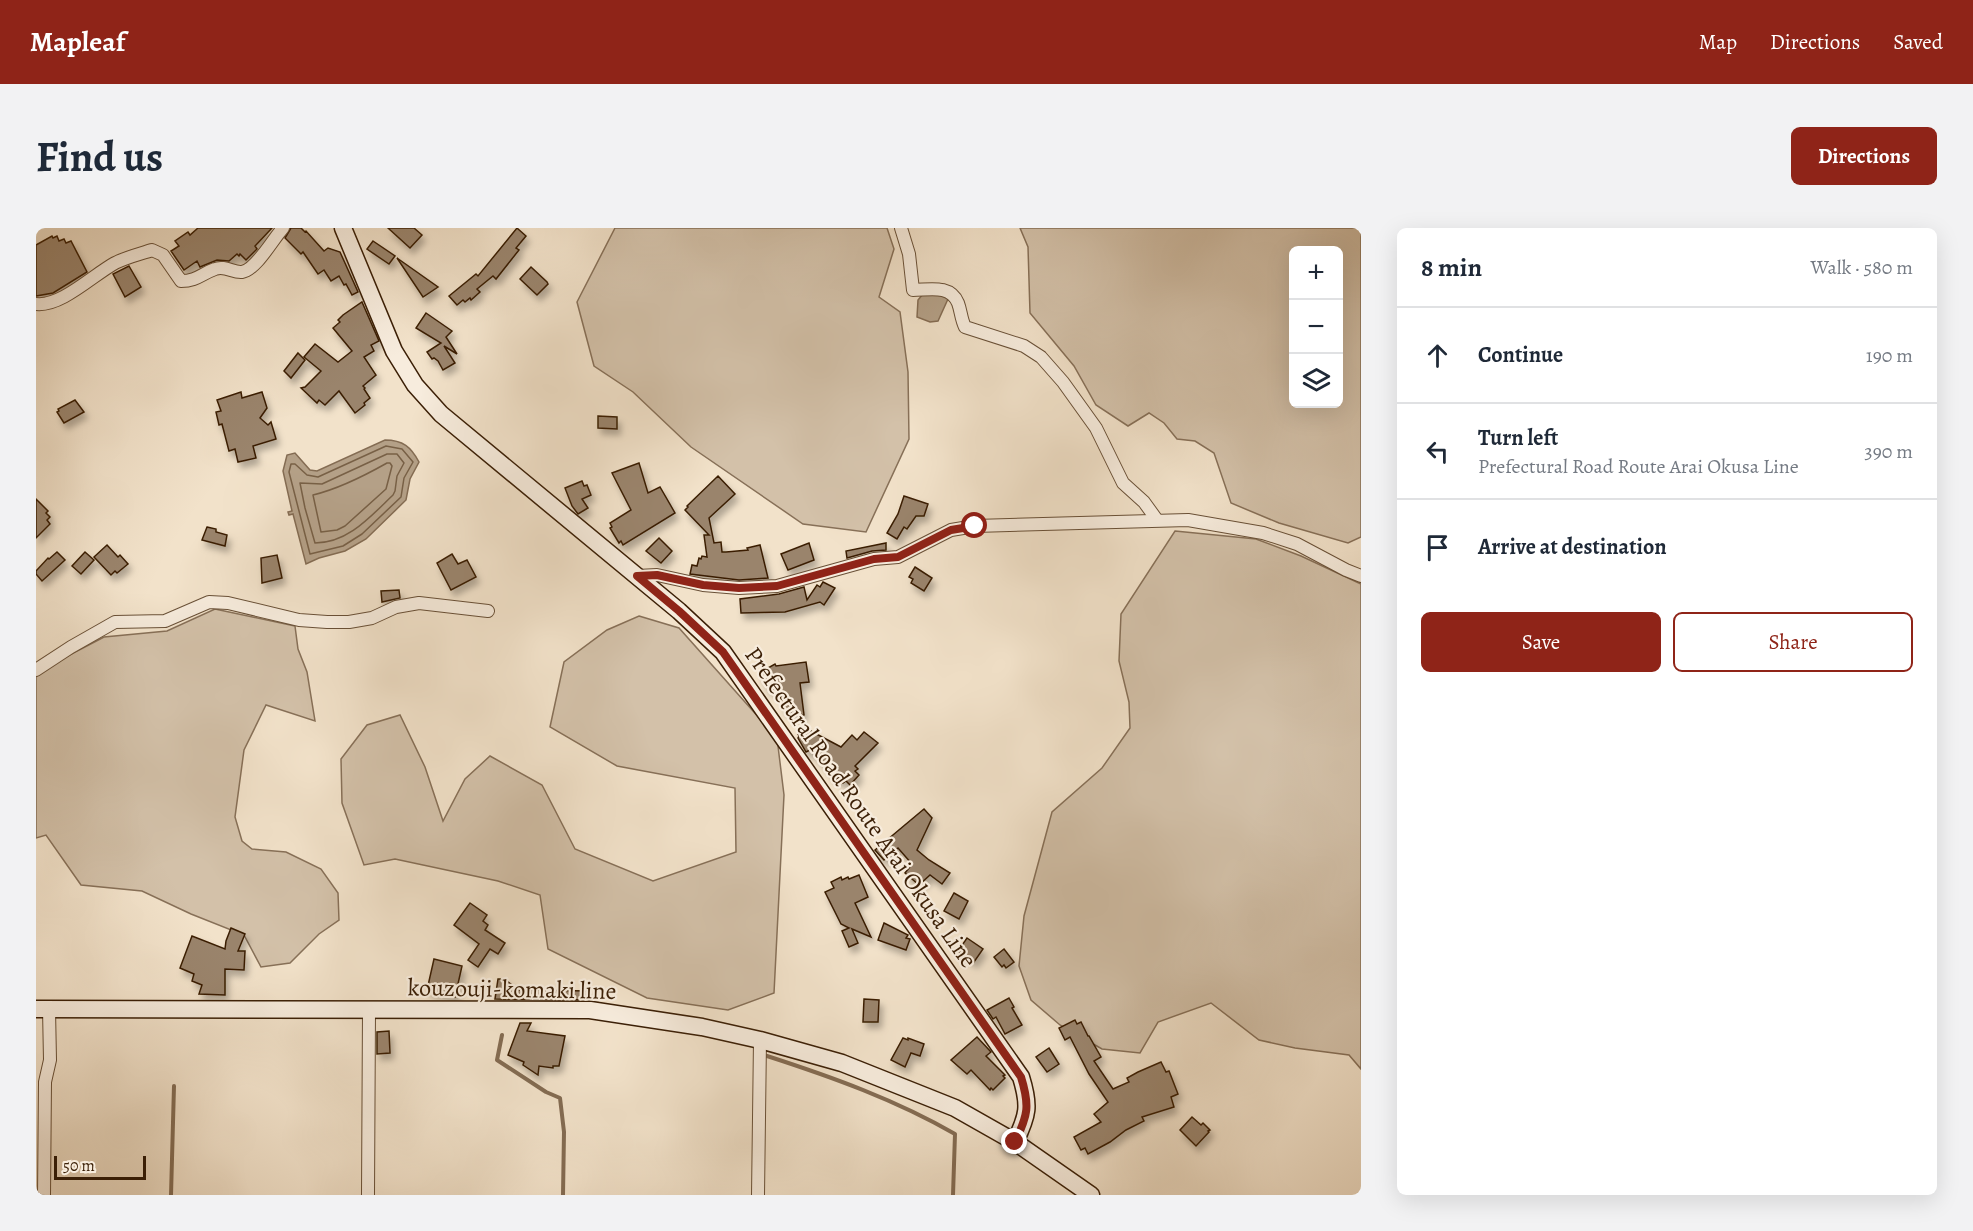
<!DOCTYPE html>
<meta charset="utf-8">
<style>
:root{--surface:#fff;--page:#f2f2f3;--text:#1f2937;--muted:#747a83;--line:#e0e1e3;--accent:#8f2418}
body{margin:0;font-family:Alegreya,serif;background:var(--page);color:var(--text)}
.controls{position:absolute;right:18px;top:18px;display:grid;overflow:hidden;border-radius:9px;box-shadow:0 6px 24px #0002}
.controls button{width:54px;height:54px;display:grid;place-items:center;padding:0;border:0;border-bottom:2px solid var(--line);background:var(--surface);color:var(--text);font:30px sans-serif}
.scale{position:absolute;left:18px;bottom:15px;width:92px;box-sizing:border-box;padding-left:6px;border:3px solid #3b1f06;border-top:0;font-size:16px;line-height:21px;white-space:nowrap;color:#3b1f06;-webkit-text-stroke:4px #f7ecdd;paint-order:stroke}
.stop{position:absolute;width:18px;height:18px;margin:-14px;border:4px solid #8f2418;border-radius:50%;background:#fff}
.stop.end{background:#8f2418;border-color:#fff;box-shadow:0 2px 6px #0008}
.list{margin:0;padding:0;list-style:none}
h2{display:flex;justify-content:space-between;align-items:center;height:78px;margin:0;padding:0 24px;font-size:26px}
h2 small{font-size:20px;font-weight:400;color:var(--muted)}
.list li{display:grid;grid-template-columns:39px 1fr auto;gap:18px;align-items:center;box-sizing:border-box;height:96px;padding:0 24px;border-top:2px solid var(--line)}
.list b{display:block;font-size:22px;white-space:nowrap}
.list p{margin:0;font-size:20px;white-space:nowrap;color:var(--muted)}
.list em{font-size:20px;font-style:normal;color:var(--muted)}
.actions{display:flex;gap:12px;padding:18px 24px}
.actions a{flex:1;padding:14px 0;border:2px solid var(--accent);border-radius:9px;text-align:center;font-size:21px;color:var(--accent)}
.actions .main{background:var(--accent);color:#fff}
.icon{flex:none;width:33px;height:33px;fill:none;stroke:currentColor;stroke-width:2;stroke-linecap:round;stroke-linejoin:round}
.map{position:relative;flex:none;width:1325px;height:967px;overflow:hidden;border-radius:9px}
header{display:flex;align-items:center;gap:36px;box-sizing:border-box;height:84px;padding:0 30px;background:var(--accent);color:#fff}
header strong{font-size:28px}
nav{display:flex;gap:33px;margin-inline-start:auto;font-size:21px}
.intro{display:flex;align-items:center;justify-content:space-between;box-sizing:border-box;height:144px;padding:0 36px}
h1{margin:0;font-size:42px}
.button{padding:15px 27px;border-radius:9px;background:var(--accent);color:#fff;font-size:21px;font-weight:700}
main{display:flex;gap:36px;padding:0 36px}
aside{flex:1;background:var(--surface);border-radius:9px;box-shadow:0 6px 24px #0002}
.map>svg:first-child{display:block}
</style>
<header>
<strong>Mapleaf</strong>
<nav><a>Map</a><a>Directions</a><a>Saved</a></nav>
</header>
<div class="intro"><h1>Find us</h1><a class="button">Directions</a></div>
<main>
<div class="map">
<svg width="1325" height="967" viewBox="0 0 1325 967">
<defs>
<filter id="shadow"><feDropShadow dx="3.5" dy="6" stdDeviation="3" flood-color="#0004"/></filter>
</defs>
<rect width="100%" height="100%" fill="#f2e2ca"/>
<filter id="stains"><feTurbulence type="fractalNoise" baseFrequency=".00333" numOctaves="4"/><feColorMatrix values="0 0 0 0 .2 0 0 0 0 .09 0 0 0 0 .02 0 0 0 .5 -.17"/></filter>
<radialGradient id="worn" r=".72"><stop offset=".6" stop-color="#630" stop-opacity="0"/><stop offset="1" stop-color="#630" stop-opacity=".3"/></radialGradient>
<g fill="#d3c1a9" stroke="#877058" stroke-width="1.5" fill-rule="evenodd">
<polygon points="579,0 851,0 858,21 843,69 864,84 872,144 873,211 830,304 767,296 655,219 597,164 558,138 541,74"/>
<path d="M984,0H1325V309L1312,315L1243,295L1195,275L1178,225L1159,213L1141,211L1128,195L1113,185L1092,198L1060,177L1038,138L994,85L992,19ZM1258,22H1302V176H1258Z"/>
<polygon points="1139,303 1220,311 1265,328 1325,356 1325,841 1313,827 1259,820 1223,812 1175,775 1122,794 1104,825 1066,821 1024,797 995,772 983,738 988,688 1016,584 1066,540 1094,500 1093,474 1083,433 1085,386"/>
<polygon points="179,381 259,398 262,421 271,444 279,493 230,477 208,522 199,589 206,613 216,621 250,624 285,641 302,665 303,692 283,706 254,735 225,739 208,707 155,686 106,663 45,657 10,607 0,610 0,449 20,434 68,409 131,403"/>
<polygon points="603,388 643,400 741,510 748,567 738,765 692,782 611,770 512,721 504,667 462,653 359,631 328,637 306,575 305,531 331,497 364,487 389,539 407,593 429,551 454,528 506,557 539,621 617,653 700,624 699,560 581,538 514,499 528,434 571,402"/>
</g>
<g fill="#b4a087" stroke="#846c53" stroke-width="1.5">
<polygon points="887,66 907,66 912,71 902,93 894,94 881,89 882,72"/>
<path d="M349,212C367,212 375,219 383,234L374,251L370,272L330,311L309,323L283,330L270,336L257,286L253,287L252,284L256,283L247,243L251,227L259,225L274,242L281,243Z"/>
</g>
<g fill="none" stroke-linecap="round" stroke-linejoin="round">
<g stroke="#786046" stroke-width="1.5">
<polygon points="350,218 366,221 377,234 368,250 365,269 326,306 307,318 274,326 253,244 255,236 259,236 271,247 282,249"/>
<path d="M351,226H361L368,235L361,248L359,263L357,267C334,289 312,315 279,315L269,280L264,255L286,256Z"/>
<path d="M351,235H354L356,238L350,261L309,298L301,302L285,304L277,267C302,261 328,248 351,235Z"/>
</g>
<g stroke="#846c53" stroke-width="4">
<polyline points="466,807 461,832 510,864 524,870 528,904 527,967"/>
<path d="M731,828C796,849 860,872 919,906L917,967"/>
<polyline points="135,967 138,858"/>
</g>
</g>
<g fill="#9a846c" stroke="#3b1f06" stroke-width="1.5" filter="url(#shadow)">
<polygon points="162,0 236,0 219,18 221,21 210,32 204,26 203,28 201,26 193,33 181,32 164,39 161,33 148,42 135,23 143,18 139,13 152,4 154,7"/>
<polygon points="255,0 265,0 269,4 270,3 288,23 292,20 304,24 322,64 316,67 310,56 308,57 303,48 295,53 288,42 282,46 267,24 265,26 249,10"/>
<polygon points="352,0 378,0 386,7 374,20"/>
<polygon points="481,0 490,8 480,20 483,22 460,51 457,48 441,61 444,64 435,72 434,70 429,74 427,72 421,77 413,68 440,46 442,48"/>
<polygon points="16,8 17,10 21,8 23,13 28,11 30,15 35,13 51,44 17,65 0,68 0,17"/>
<polygon points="337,13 359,28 353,36 331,21"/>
<polygon points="361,30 402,59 387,69"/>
<polygon points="93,38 105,59 89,69 77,46"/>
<polygon points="495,39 511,54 512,56 501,67 484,51"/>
<polygon points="326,74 343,113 335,117 338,123 328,129 340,147 327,158 329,160 328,161 334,170 328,175 329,177 319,185 303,163 289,177 283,172 281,175 265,160 269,159 285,143 268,129 279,116 302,134 316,123 297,100 304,94 302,92 307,87"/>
<polygon points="390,85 416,103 410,109 421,126 408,118 419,135 407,142 402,133 398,130 396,131 391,124 405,115 380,100"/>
<polygon points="262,125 269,132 255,150 248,143"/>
<polygon points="205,164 206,170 226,164 231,180 224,190 232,197 235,194 240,211 217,218 220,230 202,234 199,221 193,223 186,196 183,197 180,184 185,183 181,172"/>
<polygon points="39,172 48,184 28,195 21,184 23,183 22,181"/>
<polygon points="562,188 581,189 581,201 562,200"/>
<polygon points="603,235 612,265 624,259 639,285 587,317 585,313 583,315 574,300 576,299 574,295 595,282 576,245"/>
<polygon points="682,248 699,266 673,290 678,315 685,314 686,324 690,324 712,322 711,320 724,317 732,350 703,352 654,346 656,337 661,338 663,330 665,331 666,328 671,329 668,307 673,307 649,282 652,279 651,278"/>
<polygon points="546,253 548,258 551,257 555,267 546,271 552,280 542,286 536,278 529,260"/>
<polygon points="868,268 892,276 888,288 880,288 871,301 868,299 861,311 851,305 862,286"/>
<polygon points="0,271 12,283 10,285 14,289 11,292 14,296 0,310"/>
<polygon points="171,299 180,301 180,304 191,307 189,318 166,312"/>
<polygon points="623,310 636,323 625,335 610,323"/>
<polygon points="773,315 778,332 752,342 745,326"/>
<polygon points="850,315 850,322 836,323 811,330 810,323"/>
<polygon points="71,317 82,329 84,327 92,336 81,345 79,343 75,347 58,329"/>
<polygon points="21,324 29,332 6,353 0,346 0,343 12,330 13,331"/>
<polygon points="49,324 58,332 45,346 36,338"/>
<polygon points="416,326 422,336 431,332 440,349 415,362 401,335"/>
<polygon points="241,327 246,350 226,355 225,330"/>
<polygon points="879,339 896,350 888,363 875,355 877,351 873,349"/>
<polygon points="787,354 799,360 788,377 784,374 749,384 705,385 704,371 743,366 768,359 771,372 781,357 784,359"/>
<polygon points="363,362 364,370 346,374 345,363"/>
<polygon points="770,434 773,454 764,455 768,487 756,489 754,481 747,482 743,459 736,463 735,460 732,461 723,445 739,436 740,438"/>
<polygon points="771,501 805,519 816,507 821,512 828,504 842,515 819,538 822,541 819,543 823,547 814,557 810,553 807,555 802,549 800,552 792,544 794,543 774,522 770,524 762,510 763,508 762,506"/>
<polygon points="888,581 896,590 881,622 893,632 914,645 906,656 894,647 883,657 869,645 876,636 862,620 848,632 839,622"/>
<polygon points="823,647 832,669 819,675 835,709 816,701 822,715 813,719 806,703 813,700 805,696 789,664 798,660 795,654 805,649 806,652 812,649 813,651"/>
<polygon points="918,665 932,673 923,691 908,683"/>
<polygon points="434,675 451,687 447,693 452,697 449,702 469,715 462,726 454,721 442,739 432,732 443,716 418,697"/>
<polygon points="848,695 872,707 870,710 874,711 870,722 842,712"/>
<polygon points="195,700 209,706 202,723 209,723 208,742 189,741 189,767 163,766 166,757 156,753 158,746 144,740 156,708 189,721 190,713"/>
<polygon points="931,710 947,721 938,734 922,723"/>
<polygon points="968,721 978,734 970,740 968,737 966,739 958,729"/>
<polygon points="398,731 426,738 419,769 391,762"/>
<polygon points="462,751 468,751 483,762 555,763 555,772 459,771"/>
<polygon points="973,770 978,779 976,780 986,797 969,806 960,789 957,791 951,782"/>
<polygon points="828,771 843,772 842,794 827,794"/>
<polygon points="1039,792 1041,796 1045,794 1052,808 1053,808 1065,829 1058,833 1077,861 1093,854 1091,850 1102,844 1125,834 1130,844 1133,843 1142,866 1135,869 1138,879 1106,889 1108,893 1090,902 1074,914 1052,926 1049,920 1045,922 1038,909 1065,894 1058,886 1072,874 1053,846 1034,809 1029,812 1023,800"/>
<polygon points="484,795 495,795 491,803 529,808 523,838 517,838 517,840 503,838 502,847 487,837 488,834 472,827"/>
<polygon points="353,803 354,825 341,826 341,804"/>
<polygon points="941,809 955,824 950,828 969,847 967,848 969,850 957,862 955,860 954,862 935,842 931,846 915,832"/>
<polygon points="867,810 872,812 872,810 888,816 884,828 875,825 869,839 855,832"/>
<polygon points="1013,820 1023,836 1011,844 1000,829"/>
<polygon points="1156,889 1165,897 1167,895 1174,902 1172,903 1173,904 1160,918 1144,902"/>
</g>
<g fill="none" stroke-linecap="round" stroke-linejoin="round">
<defs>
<g id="minor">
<path d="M865,0L873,26L877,62C893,62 914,56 922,75C925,83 925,91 929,99L988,118L1005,129L1027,154L1060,200L1087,255L1108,274L1121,292"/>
<path d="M0,76C25,79 57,47 79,35C91,29 104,26 116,22L127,27L145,53C161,53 165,46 179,41C189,37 197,45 206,44C220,42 237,11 247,0"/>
<polyline points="601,348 621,347 667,357 703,360 741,358 838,331 862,329 915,302 939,298 1152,292 1227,305 1261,316 1310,342 1325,348"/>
<polyline points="0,442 35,419 79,394 129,393 173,374 192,375 263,392 291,394 313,394 336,390 360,379 383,375 452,383"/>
<polyline points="8,967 9,854 14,832 13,781"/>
<polyline points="332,967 333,783"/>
<polyline points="722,967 724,812"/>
</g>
<g id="secondary">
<path d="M307,0L358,123L379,157L405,186L643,383L687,424L985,849C994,878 992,887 979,914"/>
<polyline points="0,781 554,782 666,799 724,812 806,835 919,880 979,914 1055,967"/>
</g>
</defs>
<use href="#minor" stroke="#695037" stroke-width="14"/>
<use href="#secondary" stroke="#3b1f06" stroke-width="19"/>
<use href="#minor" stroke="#f7ecdd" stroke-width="12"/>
<use href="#secondary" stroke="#f7ecdd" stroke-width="16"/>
</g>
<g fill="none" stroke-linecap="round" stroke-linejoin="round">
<path stroke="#8f2418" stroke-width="8" d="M939,298L915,302L862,329L838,331L741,358L703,360L667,357L621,347L601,348L643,383L687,424L985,849C994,878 992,887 979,914"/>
</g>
<g text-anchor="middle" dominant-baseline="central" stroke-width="4.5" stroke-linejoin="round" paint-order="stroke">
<g font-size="24" fill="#3b1f06" stroke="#f7ecdd">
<text transform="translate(825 579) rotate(55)">Prefectural Road Route Arai Okusa Line</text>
<text transform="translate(476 761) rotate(1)">kouzouji-komaki line</text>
</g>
</g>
<rect width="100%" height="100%" filter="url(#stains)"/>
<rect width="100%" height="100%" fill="url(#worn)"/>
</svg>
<div class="controls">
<button>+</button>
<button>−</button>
<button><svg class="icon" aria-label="layers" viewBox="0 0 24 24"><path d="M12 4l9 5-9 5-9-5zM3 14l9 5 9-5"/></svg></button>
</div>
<div class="scale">50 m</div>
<div class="stop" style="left:939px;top:298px"></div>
<div class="stop end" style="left:979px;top:914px"></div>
</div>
<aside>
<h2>8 min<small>Walk · 580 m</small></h2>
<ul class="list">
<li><svg class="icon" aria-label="ahead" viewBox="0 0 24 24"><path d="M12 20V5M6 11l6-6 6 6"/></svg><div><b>Continue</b></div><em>190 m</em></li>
<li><svg class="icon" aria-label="left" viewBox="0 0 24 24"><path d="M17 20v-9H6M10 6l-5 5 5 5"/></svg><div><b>Turn left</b><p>Prefectural Road Route Arai Okusa Line</p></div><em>390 m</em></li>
<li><svg class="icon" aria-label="arrive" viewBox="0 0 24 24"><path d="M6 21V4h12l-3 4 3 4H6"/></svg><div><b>Arrive at destination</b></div></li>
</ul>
<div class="actions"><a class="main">Save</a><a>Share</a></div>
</aside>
</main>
